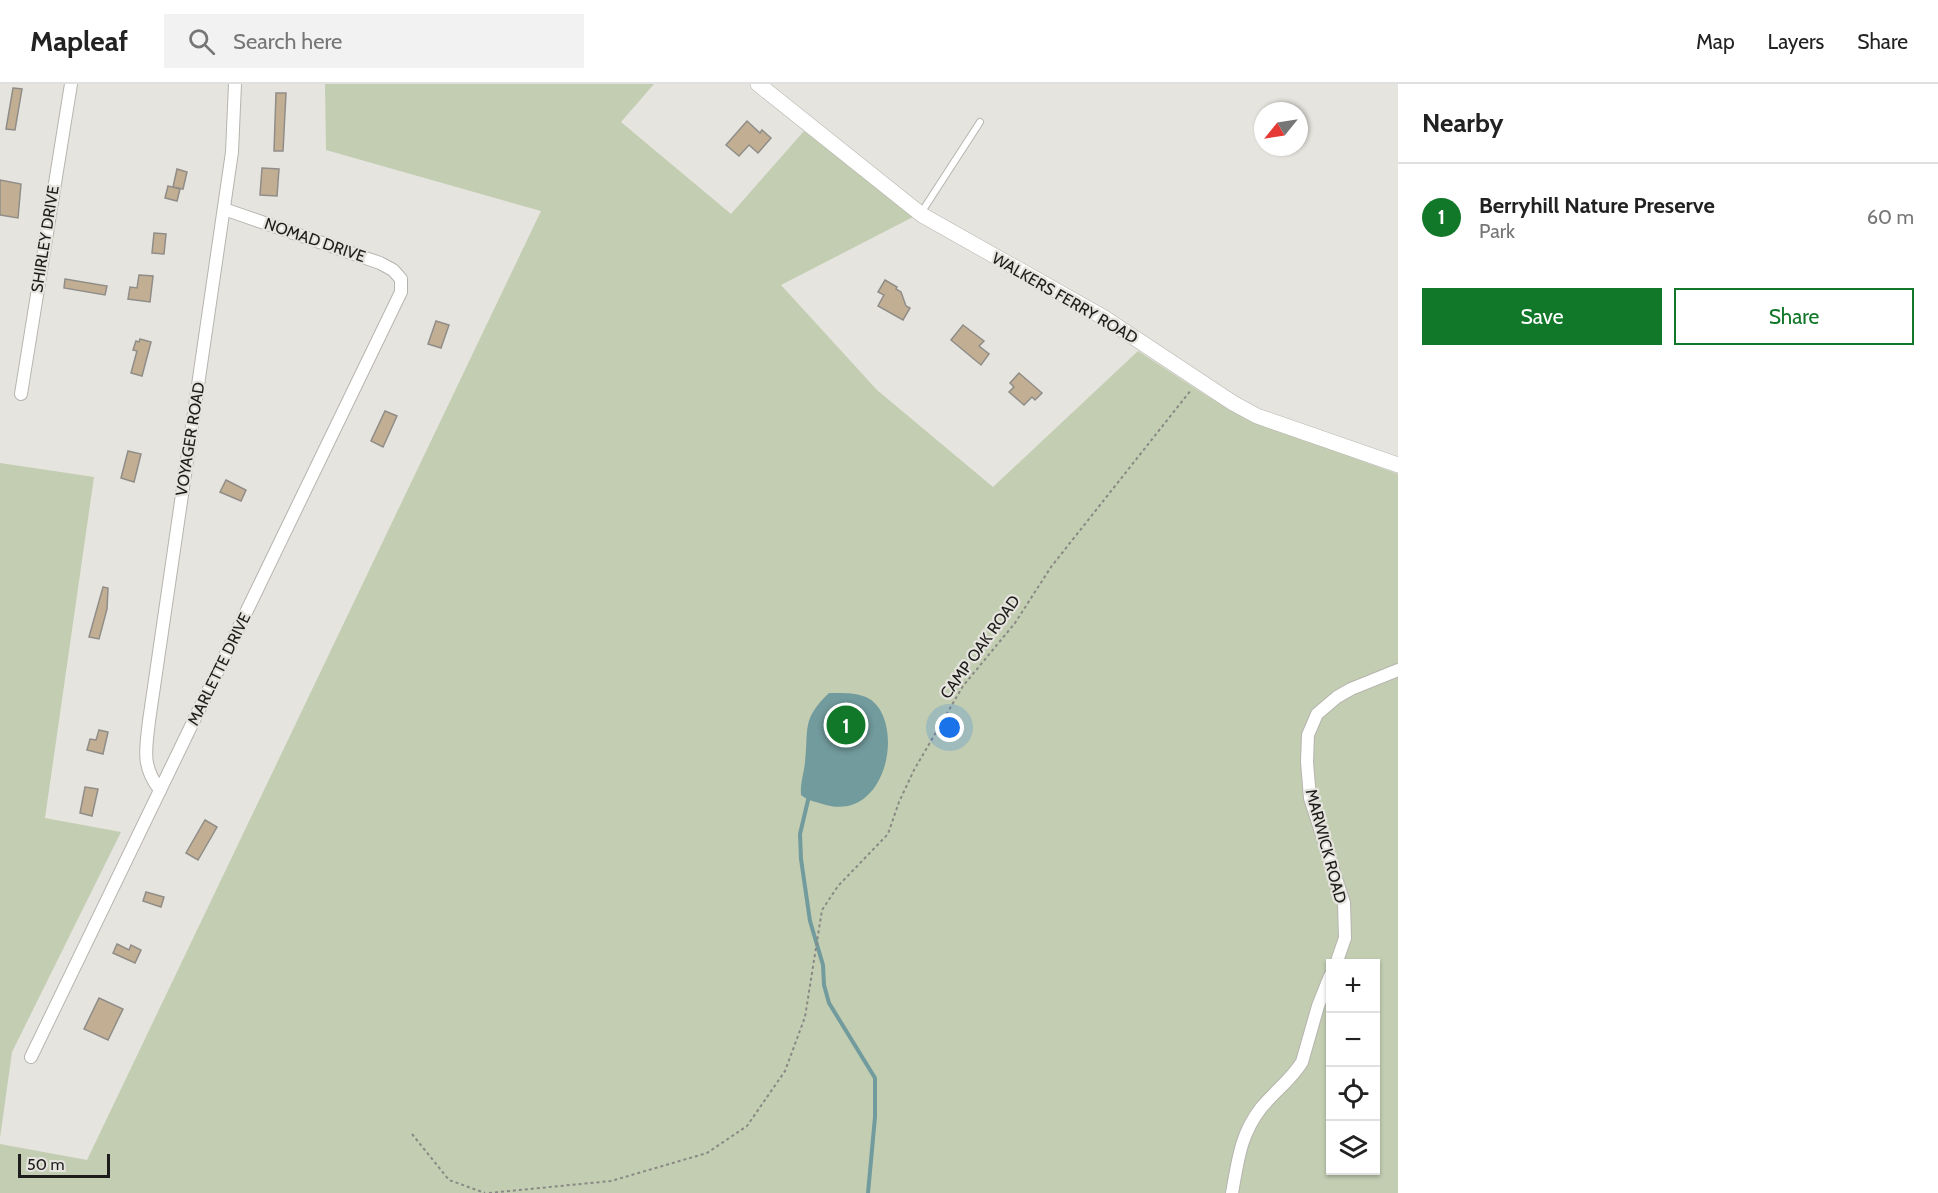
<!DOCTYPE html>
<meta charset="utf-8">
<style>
:root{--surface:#fff;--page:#f2f2f2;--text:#222;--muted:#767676;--line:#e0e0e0;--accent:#117729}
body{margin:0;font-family:Cabin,sans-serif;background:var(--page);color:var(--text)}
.controls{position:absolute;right:18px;bottom:18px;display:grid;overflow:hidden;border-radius:0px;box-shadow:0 2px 4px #0004}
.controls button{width:54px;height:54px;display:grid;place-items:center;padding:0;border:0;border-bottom:2px solid var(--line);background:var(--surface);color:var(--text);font:30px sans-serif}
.compass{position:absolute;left:1254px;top:18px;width:54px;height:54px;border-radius:50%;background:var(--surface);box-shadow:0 2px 4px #0004;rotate:240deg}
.scale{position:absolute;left:18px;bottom:15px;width:92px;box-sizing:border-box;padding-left:6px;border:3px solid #1e1d1b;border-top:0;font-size:16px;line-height:21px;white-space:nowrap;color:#1e1d1b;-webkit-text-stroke:4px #e6e4de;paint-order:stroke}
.you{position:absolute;left:950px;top:644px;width:21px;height:21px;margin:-15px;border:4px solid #fff;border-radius:50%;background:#1a73e8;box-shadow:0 0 0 9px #1a73e833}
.badge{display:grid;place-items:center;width:39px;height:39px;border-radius:50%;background:var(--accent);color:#fff;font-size:20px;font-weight:700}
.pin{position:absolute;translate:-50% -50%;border:3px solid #fff;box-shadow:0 2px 6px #0006}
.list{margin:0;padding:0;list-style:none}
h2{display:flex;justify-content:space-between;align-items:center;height:78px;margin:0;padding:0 24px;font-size:26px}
h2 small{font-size:20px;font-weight:400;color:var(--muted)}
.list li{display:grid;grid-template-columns:39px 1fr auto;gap:18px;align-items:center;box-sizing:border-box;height:108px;padding:0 24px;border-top:2px solid var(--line)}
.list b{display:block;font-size:22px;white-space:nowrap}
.list p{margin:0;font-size:20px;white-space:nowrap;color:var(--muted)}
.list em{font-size:20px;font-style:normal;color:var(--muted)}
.actions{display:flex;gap:12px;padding:18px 24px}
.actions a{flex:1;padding:14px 0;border:2px solid var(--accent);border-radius:0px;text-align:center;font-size:21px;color:var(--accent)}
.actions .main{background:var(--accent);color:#fff}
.icon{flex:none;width:33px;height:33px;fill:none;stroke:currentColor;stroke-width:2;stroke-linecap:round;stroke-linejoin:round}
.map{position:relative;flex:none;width:1398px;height:1109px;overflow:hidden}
header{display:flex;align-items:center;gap:36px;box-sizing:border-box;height:84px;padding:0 30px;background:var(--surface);border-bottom:2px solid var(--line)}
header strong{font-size:28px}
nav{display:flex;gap:33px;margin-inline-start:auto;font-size:21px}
.search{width:420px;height:54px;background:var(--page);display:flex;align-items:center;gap:15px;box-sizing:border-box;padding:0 21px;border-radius:0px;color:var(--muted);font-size:22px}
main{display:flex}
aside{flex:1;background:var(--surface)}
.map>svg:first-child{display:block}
</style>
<header>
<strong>Mapleaf</strong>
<div class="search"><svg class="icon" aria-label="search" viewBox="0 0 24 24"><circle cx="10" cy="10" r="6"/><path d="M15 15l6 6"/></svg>Search here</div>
<nav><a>Map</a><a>Layers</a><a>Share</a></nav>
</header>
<main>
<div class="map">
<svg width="1398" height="1109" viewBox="0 0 1398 1109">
<rect width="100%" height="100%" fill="#e6e4de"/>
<g fill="#c2cdb2" fill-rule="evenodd">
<path d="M325,0H654L621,38L731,130L804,47L913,133L781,201L877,306L993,403L1138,267L1207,312L1246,335L1398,390V1109H0V1060L87,1076L541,127L326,66ZM1330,880H1376V1086H1330Z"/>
<polygon points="0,379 94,393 45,734 121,748 12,968 0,1054"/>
</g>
<path fill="#729b9d" d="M829,609C841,609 854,608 866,613C907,632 889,738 826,721C817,718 808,717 801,711C800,699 804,689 805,678C809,644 801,636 829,609Z"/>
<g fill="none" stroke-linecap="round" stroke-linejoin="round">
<polyline stroke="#729b9d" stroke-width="4" points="809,712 800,750 801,775 810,837 823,881 824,901 829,919 875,994 875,1033 868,1109"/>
</g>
<g fill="#c2af93" stroke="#908d88" stroke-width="1.5">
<polygon points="13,4 22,5 15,46 6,45"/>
<polygon points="276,9 286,9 283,67 274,67"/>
<polygon points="747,37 760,49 762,46 771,54 758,69 749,61 739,72 726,61"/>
<polygon points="262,84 279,85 277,112 260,111"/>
<polygon points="177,85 187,88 183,105 173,103"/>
<polygon points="0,96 21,100 18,134 0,131"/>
<polygon points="168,102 180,105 177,117 165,114"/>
<polygon points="154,149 166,150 164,170 152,169"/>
<polygon points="139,191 153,192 150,218 128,215 130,203 137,204"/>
<polygon points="65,195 107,202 105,211 64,204"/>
<polygon points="885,196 897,203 896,205 901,208 906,222 910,224 903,236 878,222 884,211 878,208"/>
<polygon points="436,237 449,241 441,264 428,260"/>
<polygon points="963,241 984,257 979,262 989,270 981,281 951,256"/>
<polygon points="140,255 151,258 142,292 131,289 137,267 133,266 136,257 139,258"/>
<polygon points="1019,289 1042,309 1035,316 1032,313 1024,321 1009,308 1014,303 1010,299"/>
<polygon points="385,327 397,332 383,363 371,357"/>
<polygon points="128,367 141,370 134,398 121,394"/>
<polygon points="226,396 246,406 241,417 220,408"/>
<polygon points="103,503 108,504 107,525 99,555 89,553"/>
<polygon points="99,646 108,648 103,670 87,666 90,655 96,656"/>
<polygon points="85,703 98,705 92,732 80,729"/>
<polygon points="205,736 217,743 198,776 186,769"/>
<polygon points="146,808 164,813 161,823 143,817"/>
<polygon points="117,860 129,866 131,861 141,866 135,879 113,869"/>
<polygon points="99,914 123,925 108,956 84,945"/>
</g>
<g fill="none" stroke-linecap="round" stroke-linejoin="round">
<defs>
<polyline id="service" points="921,129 980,38"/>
<g id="minor">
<polyline points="21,310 71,0"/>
<path d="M160,706C141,682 146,665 149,637L232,68L235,0"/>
<polyline points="1336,880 1345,854 1344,819 1310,714 1307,678 1308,651 1317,630 1337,613 1351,605 1398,586"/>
<polyline points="31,973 401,208 401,195 393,186 380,179 224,125"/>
<path d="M1232,1109C1238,1077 1240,1051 1261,1024C1274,1008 1291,996 1302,978L1318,922L1330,892"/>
</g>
<polyline id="tertiary" points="758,0 922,131 1103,233 1233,319 1257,332 1398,381"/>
</defs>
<use href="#service" stroke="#b6b4af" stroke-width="8"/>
<use href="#minor" stroke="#b6b4af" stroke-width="14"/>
<use href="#tertiary" stroke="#b6b4af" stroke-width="16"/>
<g stroke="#8a8884" stroke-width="2" stroke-dasharray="3 3" stroke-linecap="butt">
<polyline points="412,1050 449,1096 485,1109"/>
<polyline points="489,1109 611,1097 707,1069 747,1042 785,987 805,933 822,826 838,802 888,750 899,718 914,686 963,602 1015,539 1051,483 1191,306"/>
</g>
<use href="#service" stroke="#fff" stroke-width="6"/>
<use href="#minor" stroke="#fff" stroke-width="12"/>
<use href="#tertiary" stroke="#fff" stroke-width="15"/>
</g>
<g text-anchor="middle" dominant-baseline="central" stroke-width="4.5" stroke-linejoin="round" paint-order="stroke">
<g font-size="16" fill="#1e1d1b" stroke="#e6e4de">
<text transform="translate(45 155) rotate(-81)">SHIRLEY DRIVE</text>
<text transform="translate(315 156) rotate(19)">NOMAD DRIVE</text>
<text transform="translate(1065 214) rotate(30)">WALKERS FERRY ROAD</text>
<text transform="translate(190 355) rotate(-81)">VOYAGER ROAD</text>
<text transform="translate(980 563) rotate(-54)">CAMP OAK ROAD</text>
<text transform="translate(219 585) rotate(-64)">MARLETTE DRIVE</text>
<text transform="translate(1326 762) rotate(75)">MARWICK ROAD</text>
</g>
</g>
</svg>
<div class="controls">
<button>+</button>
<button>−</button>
<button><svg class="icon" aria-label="locate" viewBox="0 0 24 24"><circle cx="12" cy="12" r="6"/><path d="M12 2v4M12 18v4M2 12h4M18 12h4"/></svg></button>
<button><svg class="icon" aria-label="layers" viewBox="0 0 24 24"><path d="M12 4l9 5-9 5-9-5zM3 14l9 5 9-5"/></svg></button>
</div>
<svg class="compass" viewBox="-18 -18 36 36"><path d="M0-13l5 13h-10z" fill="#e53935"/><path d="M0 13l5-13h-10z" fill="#767676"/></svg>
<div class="scale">50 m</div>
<div class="you"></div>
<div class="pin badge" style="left:846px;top:641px">1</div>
</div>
<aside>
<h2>Nearby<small></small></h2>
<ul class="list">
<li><span class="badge">1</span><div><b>Berryhill Nature Preserve</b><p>Park</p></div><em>60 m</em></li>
</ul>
<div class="actions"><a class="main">Save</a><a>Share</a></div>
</aside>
</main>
